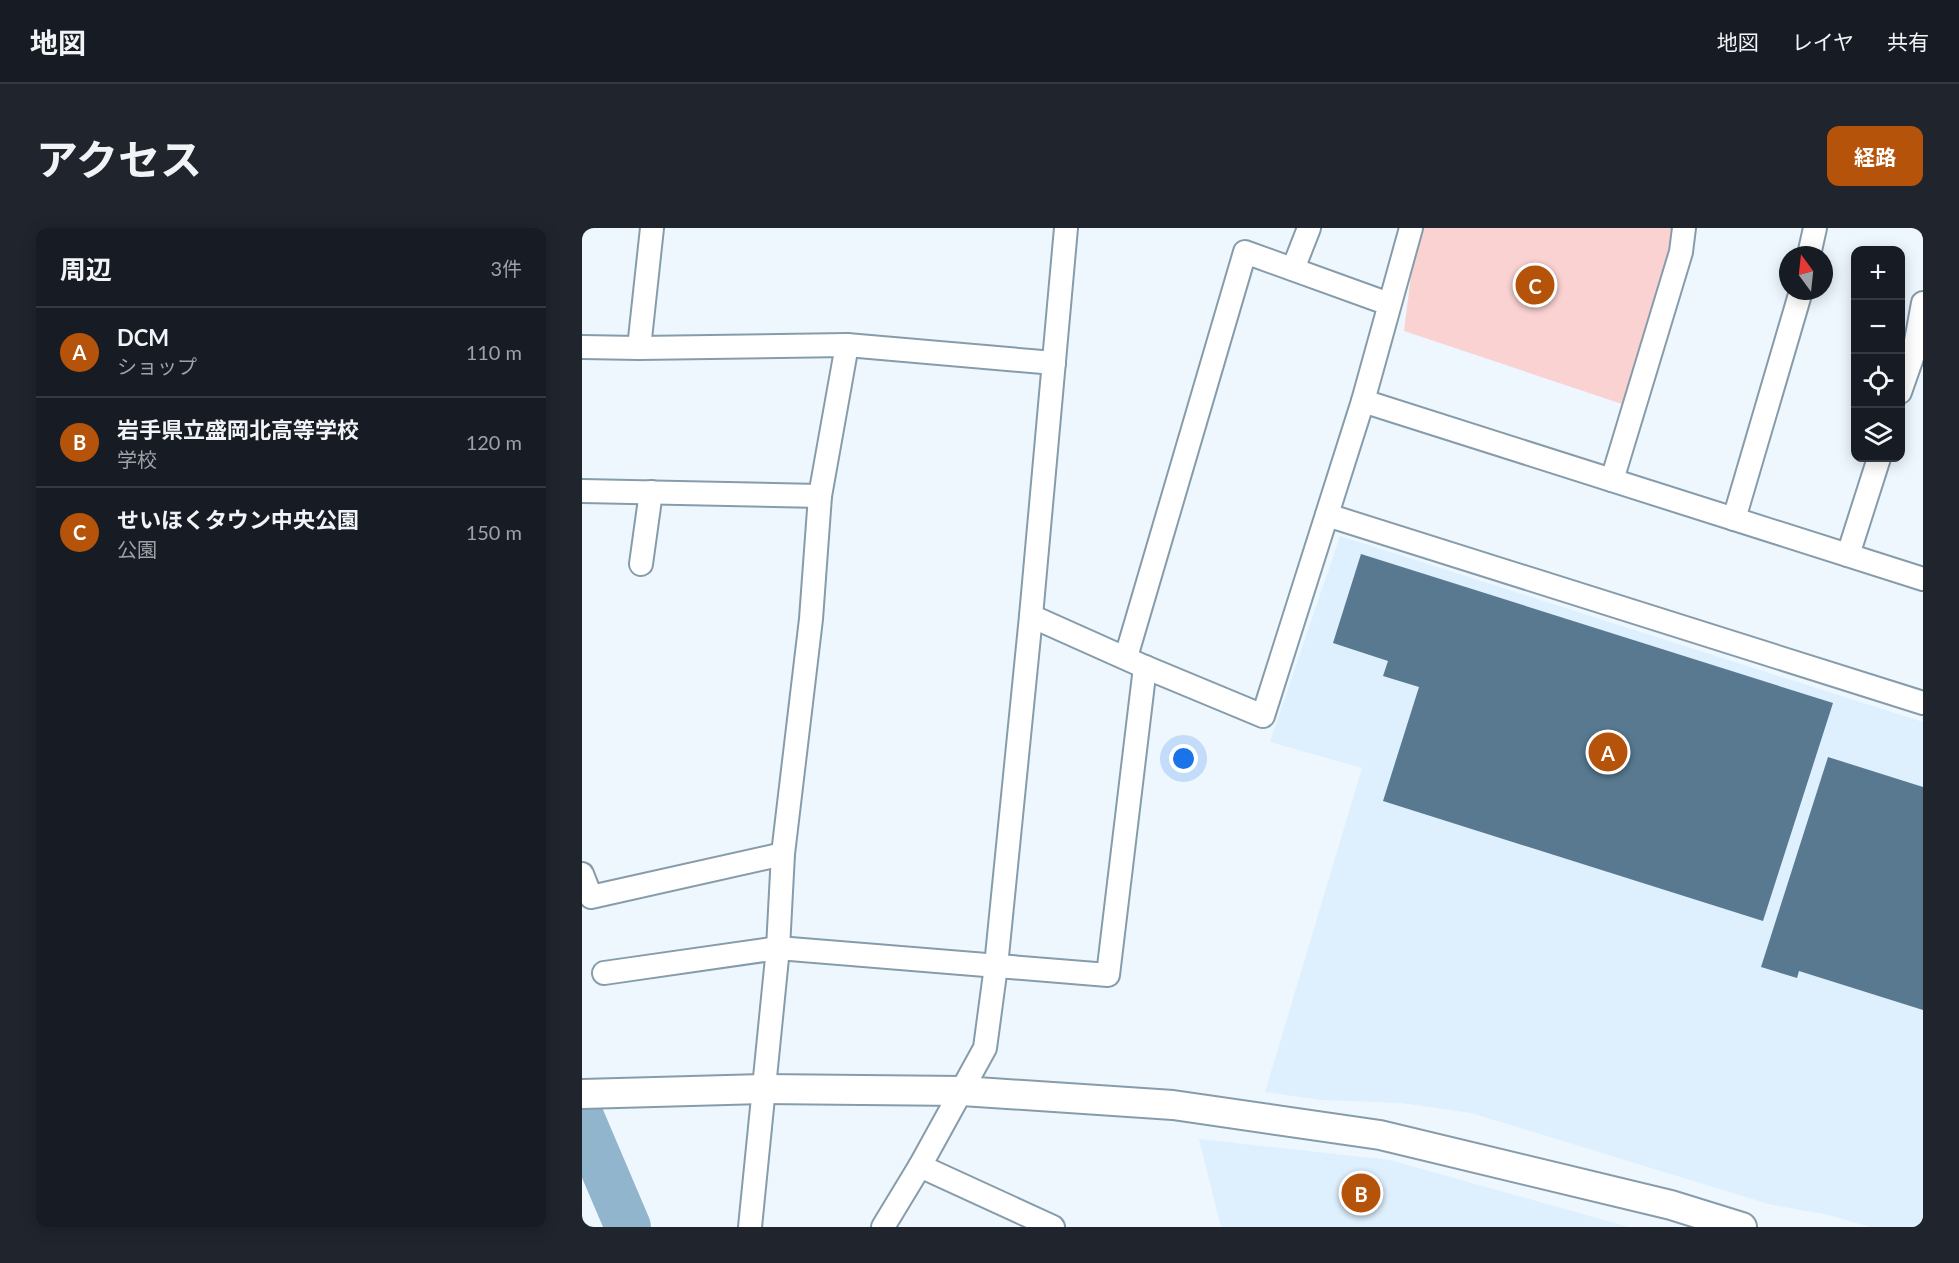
<!DOCTYPE html>
<html lang="ja">
<meta charset="utf-8">
<style>
:root{--surface:#171b24;--page:#20242c;--text:#f1f3f6;--muted:#9ea1a6;--line:#363941;--accent:#b45309}
body{margin:0;font-family:Lato,"Noto Sans JP",sans-serif;background:var(--page);color:var(--text)}
.controls{position:absolute;right:18px;top:18px;display:grid;overflow:hidden;border-radius:12px;box-shadow:0 3px 15px #0003}
.controls button{width:54px;height:54px;display:grid;place-items:center;padding:0;border:0;border-bottom:2px solid var(--line);background:var(--surface);color:var(--text);font:30px sans-serif}
.compass{position:absolute;left:1197px;top:18px;width:54px;height:54px;border-radius:50%;background:var(--surface);box-shadow:0 3px 15px #0003;rotate:345deg}
.you{position:absolute;left:602px;top:531px;width:21px;height:21px;margin:-15px;border:4px solid #fff;border-radius:50%;background:#1a73e8;box-shadow:0 0 0 9px #1a73e833}
.badge{display:grid;place-items:center;width:39px;height:39px;border-radius:50%;background:var(--accent);color:#fff;font-size:20px;font-weight:700}
.pin{position:absolute;translate:-50% -50%;border:3px solid #fff;box-shadow:0 2px 6px #0006}
.list{margin:0;padding:0;list-style:none}
h2{display:flex;justify-content:space-between;align-items:center;height:78px;margin:0;padding:0 24px;font-size:26px}
h2 small{font-size:20px;font-weight:400;color:var(--muted)}
.list li{display:grid;grid-template-columns:39px 1fr auto;gap:18px;align-items:center;box-sizing:border-box;height:90px;padding:0 24px;border-top:2px solid var(--line)}
.list b{display:block;font-size:22px;white-space:nowrap}
.list p{margin:0;font-size:20px;white-space:nowrap;color:var(--muted)}
.list em{font-size:20px;font-style:normal;color:var(--muted)}
.icon{flex:none;width:33px;height:33px;fill:none;stroke:currentColor;stroke-width:2;stroke-linecap:round;stroke-linejoin:round}
.map{position:relative;flex:none;width:1341px;height:999px;overflow:hidden;border-radius:12px}
header{display:flex;align-items:center;gap:36px;box-sizing:border-box;height:84px;padding:0 30px;background:var(--surface);border-bottom:2px solid var(--line)}
header strong{font-size:28px}
nav{display:flex;gap:33px;margin-inline-start:auto;font-size:21px}
.intro{display:flex;align-items:center;justify-content:space-between;box-sizing:border-box;height:144px;padding:0 36px}
h1{margin:0;font-size:42px}
.button{padding:15px 27px;border-radius:12px;background:var(--accent);color:#fff;font-size:21px;font-weight:700}
main{display:flex;gap:36px;padding:0 36px}
aside{flex:1;background:var(--surface);border-radius:12px;box-shadow:0 3px 15px #0003}
.map>svg:first-child{display:block}
</style>
<header>
<strong>地図</strong>
<nav><a>地図</a><a>レイヤ</a><a>共有</a></nav>
</header>
<div class="intro"><h1>アクセス</h1><a class="button">経路</a></div>
<main>
<aside>
<h2>周辺<small>3件</small></h2>
<ul class="list">
<li><span class="badge">A</span><div><b>DCM</b><p>ショップ</p></div><em>110 m</em></li>
<li><span class="badge">B</span><div><b>岩手県立盛岡北高等学校</b><p>学校</p></div><em>120 m</em></li>
<li><span class="badge">C</span><div><b>せいほくタウン中央公園</b><p>公園</p></div><em>150 m</em></li>
</ul>
</aside>
<div class="map">
<svg width="1341" height="999" viewBox="0 0 1341 999">
<rect width="100%" height="100%" fill="#eef7fe"/>
<g fill="#def0fe">
<polygon points="758,308 1341,494 1341,999 1288,999 1247,987 1190,977 889,885 819,875 739,872 683,864 780,540 688,514"/>
<polygon points="617,911 808,932 1047,999 639,999"/>
</g>
<polygon fill="#fad2d2" points="835,0 1094,0 1092,11 1043,177 822,103"/>
<g fill="none" stroke-linecap="round" stroke-linejoin="round">
<polyline stroke="#92b5ce" stroke-width="46" points="0,891 46,999"/>
</g>
<g fill="#587990">
<polygon points="779,326 1251,475 1181,693 801,573 837,459 801,448 806,433 751,415"/>
<polygon points="1246,529 1341,559 1341,782 1217,743 1215,750 1179,739"/>
</g>
<g fill="none" stroke-linecap="round" stroke-linejoin="round">
<defs>
<g id="minor">
<polyline points="829,0 781,173 1341,351"/>
<polyline points="1227,27 1233,0"/>
<polyline points="711,41 727,0"/>
<polyline points="265,117 472,135"/>
<polyline points="0,119 57,120 265,117 238,268 229,391 201,626 196,720 168,999"/>
<polyline points="57,120 70,0"/>
<polyline points="1318,164 1332,124 1341,75"/>
<polyline points="1030,252 1099,24 1102,0"/>
<polyline points="0,263 238,268"/>
<polyline points="745,287 1341,475"/>
<polyline points="1152,291 1219,63"/>
<polyline points="1266,327 1297,230"/>
<polyline points="59,336 69,264"/>
<polyline points="449,388 563,439 681,488 781,173"/>
<polyline points="544,429 663,24 807,76"/>
<polyline points="0,646 9,669 201,626"/>
<polyline points="22,745 196,720 526,747 563,439"/>
<polyline points="338,938 471,999"/>
<polyline points="301,999 338,938 403,820 414,738 449,388 484,0"/>
</g>
<polyline id="tertiary" points="0,866 181,861 380,863 591,877 798,907 1089,977 1160,999"/>
</defs>
<use href="#minor" stroke="#869cab" stroke-width="26"/>
<use href="#tertiary" stroke="#869cab" stroke-width="32"/>
<use href="#minor" stroke="#fff" stroke-width="22"/>
<use href="#tertiary" stroke="#fff" stroke-width="28"/>
</g>
</svg>
<div class="controls">
<button>+</button>
<button>−</button>
<button><svg class="icon" aria-label="locate" viewBox="0 0 24 24"><circle cx="12" cy="12" r="6"/><path d="M12 2v4M12 18v4M2 12h4M18 12h4"/></svg></button>
<button><svg class="icon" aria-label="layers" viewBox="0 0 24 24"><path d="M12 4l9 5-9 5-9-5zM3 14l9 5 9-5"/></svg></button>
</div>
<svg class="compass" viewBox="-18 -18 36 36"><path d="M0-13l5 13h-10z" fill="#e53935"/><path d="M0 13l5-13h-10z" fill="#9ea1a6"/></svg>
<div class="you"></div>
<div class="pin badge" style="left:1026px;top:524px">A</div>
<div class="pin badge" style="left:779px;top:965px">B</div>
<div class="pin badge" style="left:953px;top:57px">C</div>
</div>
</main>
